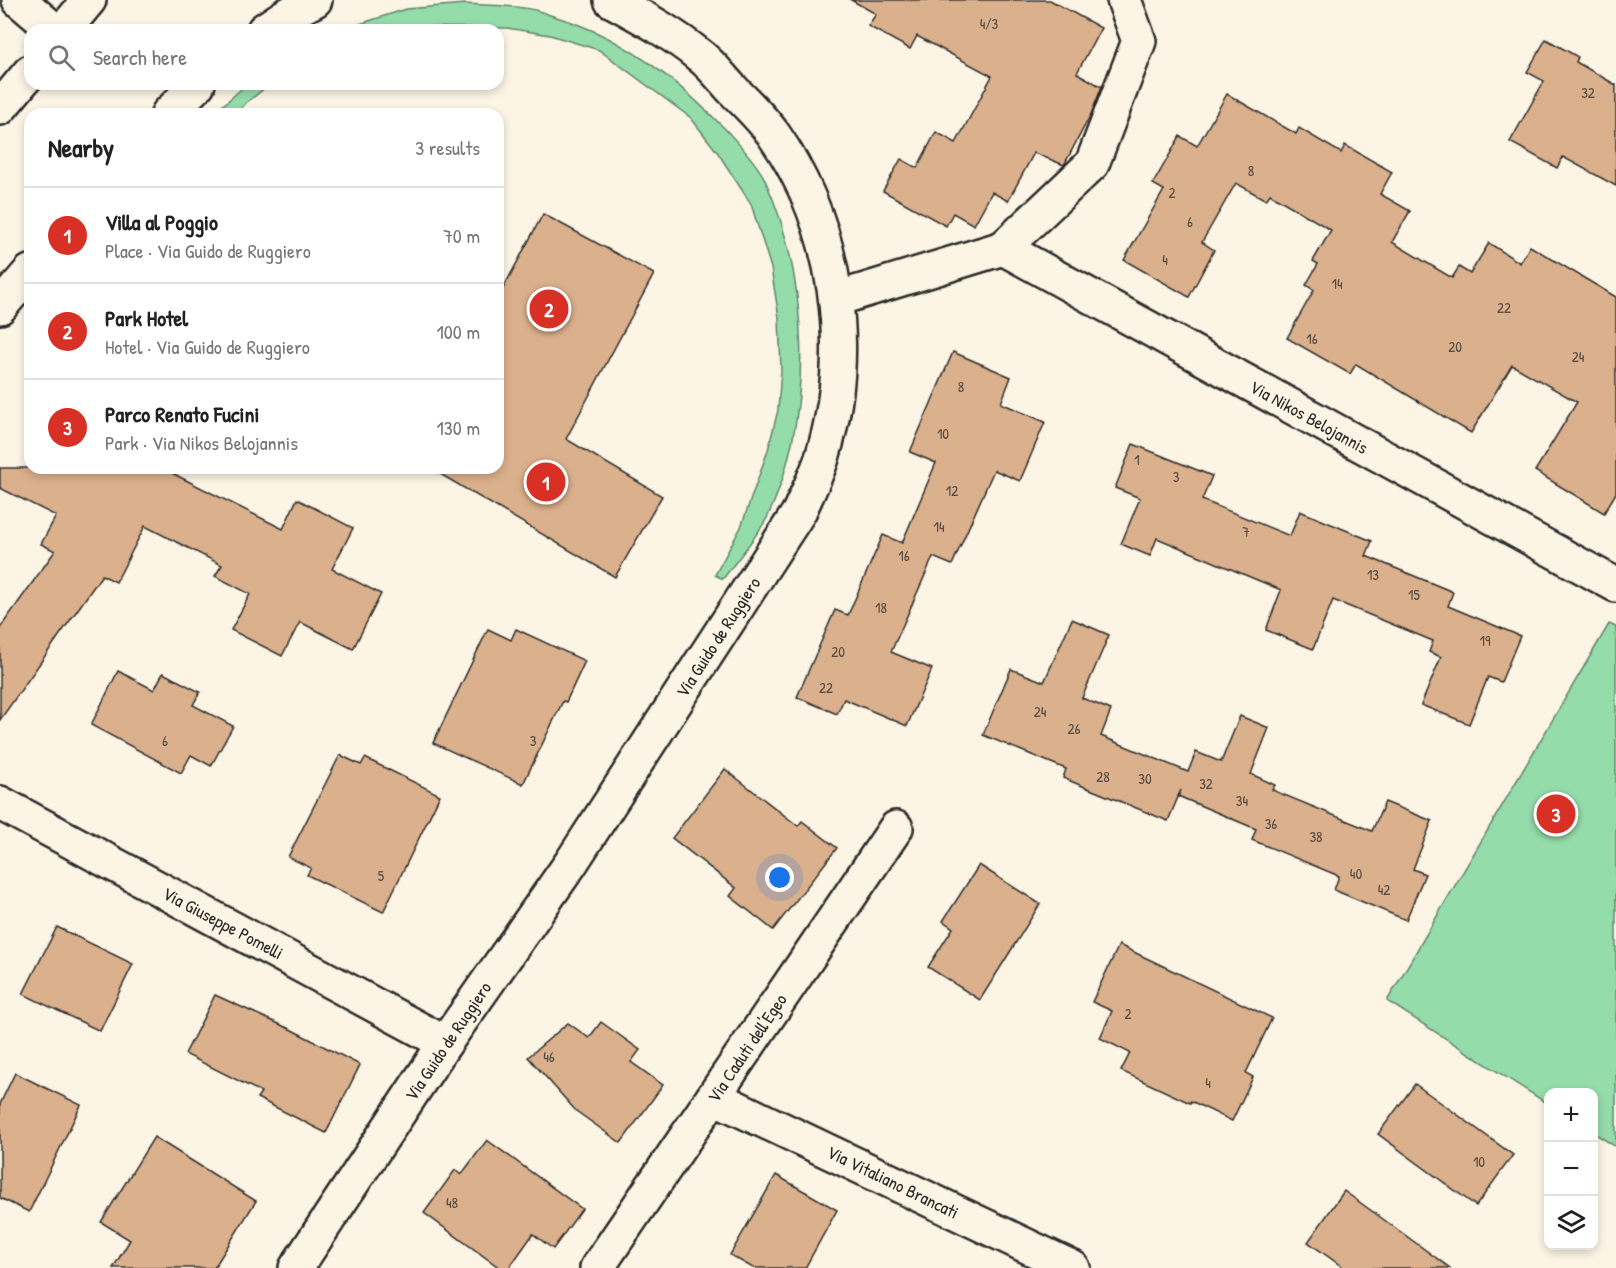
<!DOCTYPE html>
<meta charset="utf-8">
<style>
:root{--surface:#fff;--page:#f2f2f2;--text:#222;--muted:#767676;--line:#e0e0e0;--accent:#d93025}
body{margin:0;font-family:"Patrick Hand",sans-serif;background:var(--page);color:var(--text)}
.controls{position:absolute;right:18px;bottom:18px;display:grid;overflow:hidden;border-radius:12px;box-shadow:0 3px 9px #0003}
.controls button{width:54px;height:54px;display:grid;place-items:center;padding:0;border:0;border-bottom:2px solid var(--line);background:var(--surface);color:var(--text);font:30px sans-serif}
.you{position:absolute;left:780px;top:878px;width:21px;height:21px;margin:-15px;border:4px solid #fff;border-radius:50%;background:#1a73e8;box-shadow:0 0 0 9px #1a73e833}
.badge{display:grid;place-items:center;width:39px;height:39px;border-radius:50%;background:var(--accent);color:#fff;font-size:20px;font-weight:700}
.pin{position:absolute;translate:-50% -50%;border:3px solid #fff;box-shadow:0 2px 6px #0006}
.list{margin:0;padding:0;list-style:none}
h2{display:flex;justify-content:space-between;align-items:center;height:78px;margin:0;padding:0 24px;font-size:26px}
h2 small{font-size:20px;font-weight:400;color:var(--muted)}
.list li{display:grid;grid-template-columns:39px 1fr auto;gap:18px;align-items:center;box-sizing:border-box;height:96px;padding:0 24px;border-top:2px solid var(--line)}
.list b{display:block;font-size:22px;white-space:nowrap}
.list p{margin:0;font-size:20px;white-space:nowrap;color:var(--muted)}
.list em{font-size:20px;font-style:normal;color:var(--muted)}
.icon{flex:none;width:33px;height:33px;fill:none;stroke:currentColor;stroke-width:2;stroke-linecap:round;stroke-linejoin:round}
.map{position:relative;flex:none;width:1616px;height:1268px;overflow:hidden}
.search{position:absolute;background:var(--surface);box-shadow:0 3px 9px #0003;left:24px;top:24px;width:480px;height:66px;display:flex;align-items:center;gap:15px;box-sizing:border-box;padding:0 21px;border-radius:18px;color:var(--muted);font-size:22px}
.panel{position:absolute;background:var(--surface);box-shadow:0 3px 9px #0003;left:24px;top:108px;width:480px;height:366px;border-radius:18px}
.map>svg:first-child{display:block}
</style>
<div class="map">
<svg width="1616" height="1268" viewBox="0 0 1616 1268">
<rect width="100%" height="100%" fill="#fcf5e5"/>
<filter id="ink" filterUnits="userSpaceOnUse"><feTurbulence type="fractalNoise" baseFrequency=".0167" numOctaves="2"/><feDisplacementMap in="SourceGraphic" scale="12" xChannelSelector="R" yChannelSelector="G"/><feConvolveMatrix kernelMatrix="1 2 1 2 8 2 1 2 1" color-interpolation-filters="sRGB"/></filter>
<g filter="url(#ink)">
<g fill="#95dcab" stroke="#60846b" stroke-width="1.5">
<path d="M465,4C484,5 504,5 524,8C533,9 542,12 550,15C612,32 665,70 710,114C726,129 757,162 765,180C810,280 814,416 768,516C759,534 735,562 723,579L715,575L741,527L768,450L778,410L781,370L779,318L771,268L751,204L718,153L691,118L599,50L550,35L507,28L401,27L392,30H341L406,9Z"/>
<polygon points="247,84 270,84 246,103 236,114 213,114"/>
<polygon points="1609,624 1616,627 1616,1147 1594,1133 1594,1092 1548,1092 1548,1104 1387,1001"/>
</g>
<g fill="#dbb08c" stroke="#2b2b2b" stroke-width="1.5">
<polygon points="851,0 1050,0 1101,28 1077,73 1102,87 1091,114 1064,165 1034,153 1008,201 992,192 974,225 953,213 946,226 883,191 901,159 917,168 936,132 956,143 992,76 917,36 910,49 868,26 876,14"/>
<polygon points="1546,39 1578,57 1576,62 1616,85 1616,186 1563,157 1557,168 1510,142 1544,81 1527,72"/>
<polygon points="1227,94 1296,134 1299,128 1341,153 1345,145 1392,172 1380,194 1410,211 1392,242 1452,278 1459,267 1470,274 1489,243 1520,263 1530,246 1616,297 1616,493 1604,513 1535,471 1577,402 1512,365 1471,433 1356,364 1350,374 1287,338 1314,290 1306,285 1318,264 1313,261 1331,230 1270,194 1266,200 1236,183 1202,242 1214,250 1189,297 1124,260 1164,190 1153,184 1180,136 1197,146"/>
<polygon points="543,214 654,274 566,439 662,496 615,577 430,468 498,468 498,298"/>
<polygon points="953,352 1011,377 1001,403 1045,422 1020,481 994,470 952,565 933,557 891,652 932,669 907,726 844,699 837,714 797,697 835,610 848,615 883,535 902,543 936,463 910,452"/>
<polygon points="1133,444 1212,476 1202,500 1290,536 1300,511 1372,541 1366,556 1453,592 1448,606 1520,636 1501,682 1488,677 1469,724 1421,705 1441,657 1429,652 1433,641 1333,600 1313,649 1266,630 1281,590 1157,538 1150,556 1121,544 1140,498 1115,488"/>
<polygon points="0,468 162,468 283,529 297,499 353,528 332,569 381,594 353,649 300,622 282,656 231,630 250,594 215,576 222,565 145,526 116,582 102,575 0,720 0,628 55,551 41,544 56,516 0,488"/>
<polygon points="1072,619 1109,635 1082,698 1111,710 1101,736 1188,772 1196,752 1221,762 1240,716 1269,728 1251,774 1275,785 1272,790 1372,831 1385,802 1432,821 1413,869 1425,874 1406,920 1334,890 1339,876 1252,840 1256,829 1178,796 1181,790 1168,821 1063,778 1066,769 983,735 1011,669 1044,682"/>
<polygon points="488,629 511,640 516,629 585,661 566,702 563,701 523,784 433,743"/>
<polygon points="118,671 154,690 163,673 200,692 193,705 233,726 211,766 191,755 181,773 91,725"/>
<polygon points="340,755 361,765 365,758 440,795 383,912 307,875 311,868 288,857"/>
<polygon points="725,769 798,826 802,821 837,848 773,930 730,896 736,888 672,838"/>
<polygon points="979,865 1040,904 980,1000 928,967 953,928 943,921"/>
<polygon points="57,927 133,964 100,1031 23,994"/>
<polygon points="1119,945 1272,1018 1246,1073 1253,1077 1232,1121 1191,1101 1190,1103 1121,1071 1130,1053 1100,1038 1112,1011 1092,1002"/>
<polygon points="215,995 292,1030 360,1065 326,1133 257,1098 261,1092 185,1054"/>
<polygon points="601,1022 640,1050 631,1062 663,1085 621,1143 576,1111 528,1057 568,1023 589,1038"/>
<polygon points="15,1073 81,1105 29,1212 0,1198 0,1104"/>
<polygon points="1415,1084 1513,1155 1476,1206 1378,1134"/>
<polygon points="154,1137 256,1201 214,1268 113,1268 130,1240 101,1222"/>
<polygon points="487,1140 582,1209 553,1249 533,1234 509,1268 500,1268 424,1213 455,1170 461,1175"/>
<polygon points="776,1175 837,1210 805,1268 753,1268 730,1255"/>
<polygon points="1344,1191 1394,1227 1450,1268 1344,1268 1308,1242"/>
</g>
<g fill="none" stroke-linecap="round" stroke-linejoin="round">
<defs>
<g id="minor">
<polyline points="19,0 54,30"/>
<polyline points="64,30 89,0"/>
<polyline points="264,30 285,16 315,0"/>
<polyline points="0,108 30,72"/>
<polyline points="168,114 198,84"/>
<polyline points="1003,248 1092,164 1139,41 1124,0"/>
<polyline points="836,299 1003,248 1616,585"/>
<polyline points="0,307 30,272"/>
<polyline points="0,803 445,1043"/>
<polyline points="714,1097 1073,1268"/>
<path d="M296,1268L445,1043L571,863L799,512C807,494 816,476 822,458C855,351 838,227 774,135C762,118 746,103 731,88C721,77 711,64 699,55C672,33 642,17 611,0"/>
<polyline points="597,1268 896,828"/>
</g>
</defs>
<use href="#minor" stroke="#2b2b2b" stroke-width="38"/>
<use href="#minor" stroke="#fcf5e5" stroke-width="33"/>
</g>
</g>
<g text-anchor="middle" dominant-baseline="central" stroke-width="5" stroke-linejoin="round" paint-order="stroke">
<g font-size="15" fill="#574c43">
<text x="989" y="23">4/3</text>
<text x="1588" y="92">32</text>
<text x="1251" y="170">8</text>
<text x="1172" y="192">2</text>
<text x="1190" y="221">6</text>
<text x="1165" y="259">4</text>
<text x="1337" y="283">14</text>
<text x="1504" y="307">22</text>
<text x="1312" y="338">16</text>
<text x="1455" y="346">20</text>
<text x="1578" y="356">24</text>
<text x="961" y="386">8</text>
<text x="943" y="433">10</text>
<text x="1137" y="459">1</text>
<text x="1176" y="476">3</text>
<text x="952" y="490">12</text>
<text x="939" y="526">14</text>
<text x="1246" y="531">7</text>
<text x="904" y="555">16</text>
<text x="1373" y="574">13</text>
<text x="1414" y="594">15</text>
<text x="881" y="607">18</text>
<text x="1485" y="640">19</text>
<text x="838" y="651">20</text>
<text x="826" y="687">22</text>
<text x="1040" y="711">24</text>
<text x="1074" y="728">26</text>
<text x="165" y="740">6</text>
<text x="533" y="740">3</text>
<text x="1103" y="776">28</text>
<text x="1145" y="778">30</text>
<text x="1206" y="783">32</text>
<text x="1242" y="800">34</text>
<text x="1271" y="823">36</text>
<text x="1316" y="836">38</text>
<text x="1356" y="873">40</text>
<text x="381" y="875">5</text>
<text x="1384" y="889">42</text>
<text x="1128" y="1013">2</text>
<text x="549" y="1056">46</text>
<text x="1208" y="1082">4</text>
<text x="1479" y="1161">10</text>
<text x="452" y="1202">48</text>
</g>
<g font-size="18" fill="#2b2b2b" stroke="#fcf5e5">
<text transform="translate(1309 417) rotate(29)">Via Nikos Belojannis</text>
<text transform="translate(718 637) rotate(-57)">Via Guido de Ruggiero</text>
<text transform="translate(223 923) rotate(28)">Via Giuseppe Pomelli</text>
<text transform="translate(448 1041) rotate(-56)">Via Guido de Ruggiero</text>
<text transform="translate(747 1048) rotate(-56)">Via Caduti dell'Egeo</text>
<text transform="translate(893 1182) rotate(26)">Via Vitaliano Brancati</text>
</g>
</g>
</svg>
<div class="controls">
<button>+</button>
<button>−</button>
<button><svg class="icon" aria-label="layers" viewBox="0 0 24 24"><path d="M12 4l9 5-9 5-9-5zM3 14l9 5 9-5"/></svg></button>
</div>
<div class="you"></div>
<div class="pin badge" style="left:546px;top:482px">1</div>
<div class="pin badge" style="left:549px;top:309px">2</div>
<div class="pin badge" style="left:1556px;top:814px">3</div>
<div class="search"><svg class="icon" aria-label="search" viewBox="0 0 24 24"><circle cx="10" cy="10" r="6"/><path d="M15 15l6 6"/></svg>Search here</div>
<section class="panel">
<h2>Nearby<small>3 results</small></h2>
<ul class="list">
<li><span class="badge">1</span><div><b>Villa al Poggio</b><p>Place · Via Guido de Ruggiero</p></div><em>70 m</em></li>
<li><span class="badge">2</span><div><b>Park Hotel</b><p>Hotel · Via Guido de Ruggiero</p></div><em>100 m</em></li>
<li><span class="badge">3</span><div><b>Parco Renato Fucini</b><p>Park · Via Nikos Belojannis</p></div><em>130 m</em></li>
</ul>
</section>
</div>
